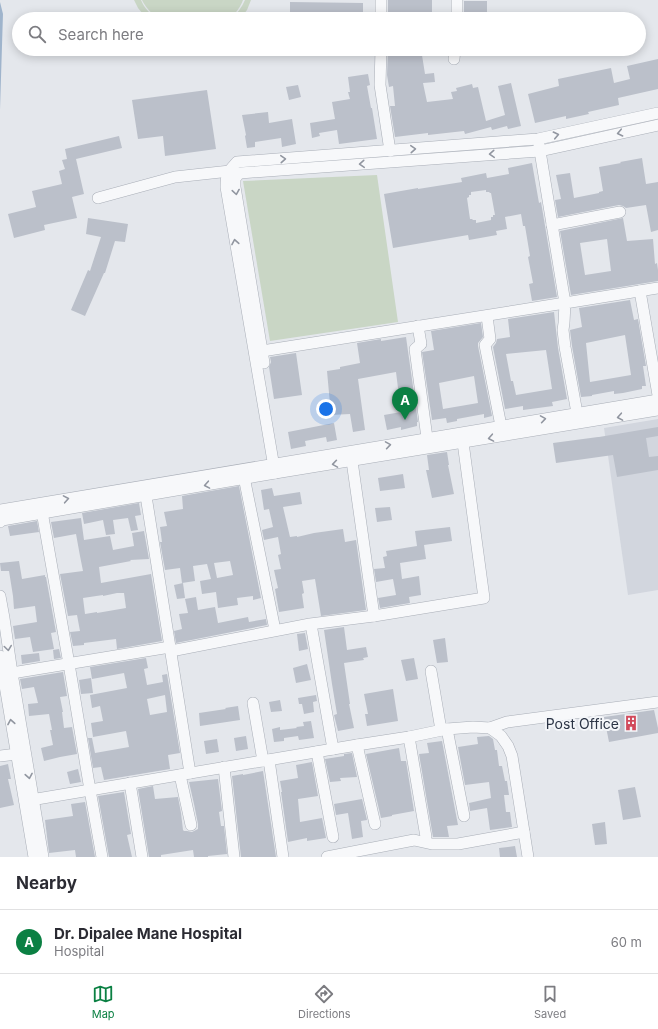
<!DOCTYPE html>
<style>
:root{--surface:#fff;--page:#f7f7f7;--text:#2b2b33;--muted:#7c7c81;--line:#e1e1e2;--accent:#0b8043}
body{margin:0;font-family:Inter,sans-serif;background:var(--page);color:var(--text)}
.you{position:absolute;left:326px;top:409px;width:14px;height:14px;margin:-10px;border:3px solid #fff;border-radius:50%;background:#1a73e8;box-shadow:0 0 0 6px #1a73e833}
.badge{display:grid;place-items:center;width:26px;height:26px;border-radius:50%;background:var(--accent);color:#fff;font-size:13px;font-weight:700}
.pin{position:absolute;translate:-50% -33px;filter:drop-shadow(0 1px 2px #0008)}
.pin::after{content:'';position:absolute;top:21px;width:14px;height:12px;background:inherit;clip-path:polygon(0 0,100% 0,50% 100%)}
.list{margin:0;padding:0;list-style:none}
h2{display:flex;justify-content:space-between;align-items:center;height:52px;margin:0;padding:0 16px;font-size:17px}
h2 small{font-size:13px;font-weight:400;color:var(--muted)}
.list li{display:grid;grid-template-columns:26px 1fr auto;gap:12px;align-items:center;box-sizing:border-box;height:64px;padding:0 16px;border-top:1px solid var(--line)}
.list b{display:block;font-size:15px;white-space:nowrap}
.list p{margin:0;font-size:13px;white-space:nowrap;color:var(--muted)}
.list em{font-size:13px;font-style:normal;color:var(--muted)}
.icon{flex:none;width:22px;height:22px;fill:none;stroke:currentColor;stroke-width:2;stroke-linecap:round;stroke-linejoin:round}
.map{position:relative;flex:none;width:658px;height:857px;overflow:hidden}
.search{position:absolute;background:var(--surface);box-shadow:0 2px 10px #0003;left:12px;right:12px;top:12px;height:44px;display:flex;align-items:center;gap:10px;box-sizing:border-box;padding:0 14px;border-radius:22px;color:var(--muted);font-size:15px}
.sheet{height:116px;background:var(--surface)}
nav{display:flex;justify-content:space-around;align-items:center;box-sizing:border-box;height:56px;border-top:1px solid var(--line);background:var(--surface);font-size:11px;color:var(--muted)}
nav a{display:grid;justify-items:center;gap:2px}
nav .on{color:var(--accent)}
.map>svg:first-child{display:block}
</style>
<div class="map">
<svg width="658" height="857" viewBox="0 0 658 857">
<rect width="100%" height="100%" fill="#e4e7ec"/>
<polygon fill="#d2d6de" points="658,419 658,590 628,595 604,428"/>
<g fill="#c9d6c5">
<path d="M134,0H141C144,8 150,13 156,19H147L138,8Z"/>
<path d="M142,0H243C240,8 235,14 229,19H159C152,14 146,8 142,0Z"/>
<path d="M245,0H251L247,10L240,19H231C237,14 242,7 245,0Z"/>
<polygon points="377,175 398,322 270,341 243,181"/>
</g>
<polygon fill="#9fb4cc" points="0,2 3,14 0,109"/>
<g fill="#bbc0ca" fill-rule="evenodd">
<rect x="388" y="0" width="44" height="19"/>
<rect x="464" y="1" width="23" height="18"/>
<polygon points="290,2 363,3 363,18 314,18 314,17 290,17"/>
<polygon points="388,49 395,49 395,50 421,49 425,74 434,73 435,82 423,83 427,102 453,99 451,92 457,91 456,88 472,84 473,88 478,87 486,121 505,115 498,86 511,83 521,126 508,129 507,126 492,130 491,127 465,134 464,131 428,135 428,133 395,137 390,106 395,106 393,86 389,87 387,75"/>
<polygon points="658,59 658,89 618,98 619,105 588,112 589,114 566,119 566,116 535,123 528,94 559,86 558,79 611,68 614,83 630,79 627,66"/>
<polygon points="368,74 370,85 367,86 371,108 372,108 377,139 339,144 337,130 319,133 320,136 312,138 310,123 335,119 332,102 350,99 348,92 350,92 348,77"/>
<polygon points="298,85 301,97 289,100 286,87"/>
<polygon points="207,90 216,149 165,156 163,136 138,139 132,100"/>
<polygon points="268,112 269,123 292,119 296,144 282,147 281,138 255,142 255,147 247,148 245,136 246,135 242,115"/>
<polygon points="119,136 122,148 76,159 84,194 72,197 77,218 44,225 45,230 14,238 8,214 36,207 32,191 62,184 59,171 65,169 62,160 67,159 65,149"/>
<polygon points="642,158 646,184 658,182 658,230 651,232 646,205 626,208 623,206 619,205 558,217 555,200 561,199 556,175 570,173 574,198 599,193 599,192 603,191 599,167 621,163 620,162"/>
<path d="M532,163L539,203L541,202L557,297L532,301L529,284L533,283L528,257L530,256L525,226H523L521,214L505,217L507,229L496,231L497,235L469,240L468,235L393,248L384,194L418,188V189L462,182L461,178L486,173L487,178L509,174L508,168ZM486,190V192H489L490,193H491L495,215H493V217H491V220L476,223V220H473L472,219H470L467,198L469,197V195H471V192Z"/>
<polygon points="88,218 128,224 125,242 115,241 105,273 104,273 85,316 71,310 88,270 90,271 101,237 86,234"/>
<path d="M623,218L627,241L653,239L655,264L657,263L658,270V281L571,295L560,231ZM607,239L611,271L585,275L580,243Z"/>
<path d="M630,300L634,320L638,319L646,366H643L646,386H642V389L623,393L614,394V391L592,395V396L581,397L572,346L570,330L582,327L579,308ZM625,335L631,375L590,382L586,343Z"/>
<path d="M554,312L558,348L567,399L552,402L553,406L523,410V406L505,409L493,347L496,343L497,339L510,337L508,319ZM546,350L552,389L516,395L513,381H511L506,354Z"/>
<path d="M481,323L483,337L478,343V346L492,416L484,418V414L457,419V421L447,423L446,418L432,420L422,352L434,350L431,331ZM474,376L478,403L443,409L439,383Z"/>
<polygon points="406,337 418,422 417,422 417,426 401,430 401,427 387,430 384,415 401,412 396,372 358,379 365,430 353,432 350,414 331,415 327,371 340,369 340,367 360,363 357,343 381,339 381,341"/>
<polygon points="296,353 302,395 274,399 269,367 271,362 270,357"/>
<polygon points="334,423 337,440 327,442 326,437 305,441 306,446 291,449 288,432"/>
<polygon points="658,427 658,436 646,438 649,457 658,456 658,470 617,477 613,455 556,463 553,443 598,437 599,437"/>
<polygon points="447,452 449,465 448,465 454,494 432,498 426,470 429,470 427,455"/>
<polygon points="403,474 405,488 380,491 378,478"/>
<path d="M239,486L261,598L253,600V596L237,598L238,605L218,608L216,592L202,594L200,581L211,579L207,564L193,566L195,581L182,583L180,568L165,570L160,542H162L160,527L167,526L164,512L183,509L182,496ZM230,561L233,575L217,578L214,563Z"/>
<polygon points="272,488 274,496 300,492 302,504 283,507 290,537 297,536 297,537 314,533 343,529 345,542 356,540 366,610 321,616 315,579 302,581 304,593 302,594 304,608 279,612 275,589 278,588 274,570 281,569 278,555 281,554 278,537 264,540 262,530 273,527 269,509 264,510 261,490"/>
<polygon points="139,503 141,515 135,516 138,530 131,531 128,518 113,520 115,534 106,535 103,520 84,524 82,513"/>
<polygon points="390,507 392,520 377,522 375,508"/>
<path d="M81,518L84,540L110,536L113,550L134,546L132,533L144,531L149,559L130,560L131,561L99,567L101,583L151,574L162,641L117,649L116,639L84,643V645L73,646L70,632L80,631L77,615L68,616L60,574L83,571L80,556L76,534L54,538L51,522ZM117,593H124L126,608L97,613V612L85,614L83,598L103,595V596Z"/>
<polygon points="37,521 39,532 10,536 8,526"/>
<polygon points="450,527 452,541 424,545 426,559 400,563 402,579 419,576 421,595 409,597 410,603 380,608 378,598 396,595 393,579 376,582 374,569 385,568 383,557 387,556 386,551 417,546 415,531"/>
<polygon points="19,561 22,579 45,575 45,577 46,577 56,632 51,633 54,649 33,652 30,637 15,639 13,626 37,622 35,606 14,609 13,596 9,571 1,571 0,563"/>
<polygon points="183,583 185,598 177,599 174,585"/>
<polygon points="196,597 198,610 215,607 218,623 248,617 249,622 266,619 267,625 176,643 174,631 182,629 179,614 188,613 185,599"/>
<polygon points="344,627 347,650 366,647 368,657 363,658 364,660 344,663 350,704 349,704 354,728 338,731 334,715 337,714 332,684 324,630"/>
<polygon points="305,633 308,649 299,651 297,634"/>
<polygon points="445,638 448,662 437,663 433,640"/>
<polygon points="59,649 61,658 54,659 53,650"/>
<polygon points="39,653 40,661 22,664 21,655"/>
<path d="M146,658L148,668L144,669L147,685L163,682L162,675L167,674L180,753L168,755L170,769L104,780L101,767L93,768L88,738H92L95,753L129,747L126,731L93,737L91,723L103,721L100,706L92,708L90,695L127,688L124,673L92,679L90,667ZM165,695L167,712L150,715L147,699Z"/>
<polygon points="414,658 418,679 406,681 401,660"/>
<polygon points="307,664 311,680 296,683 293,668"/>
<polygon points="63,672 67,696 60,697 63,712 62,712 64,728 72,727 77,754 60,757 44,761 41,748 53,745 50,730 52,730 49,714 29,716 28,704 38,703 34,687 22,689 20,679"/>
<polygon points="91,678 93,693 81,694 79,680"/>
<polygon points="393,689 398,721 367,726 365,714 368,714 364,694"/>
<polygon points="316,695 317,701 313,702 314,712 304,714 302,704 299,704 298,698"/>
<polygon points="280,700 282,711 271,712 269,702"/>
<polygon points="238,706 240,720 200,726 199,713 226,709 225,708"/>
<polygon points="654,710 658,728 658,733 609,742 604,717"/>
<polygon points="311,721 314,738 299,740 298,736 284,738 284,741 274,742 272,729 280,727 280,730 297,728 296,727 304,726 303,722"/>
<polygon points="246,736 248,749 236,751 234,738"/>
<polygon points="489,736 493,739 495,750 497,750 499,766 502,766 505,781 507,781 509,795 504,795 506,812 510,812 512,827 490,830 487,808 470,811 469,803 491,798 489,782 465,785 458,747 478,744 477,737"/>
<polygon points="217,739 219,752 206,754 204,741"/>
<polygon points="442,741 458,825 447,826 449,837 433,837 419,754 429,753 427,743"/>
<polygon points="399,748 401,761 406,761 414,811 392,815 392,816 381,818 366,754"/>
<polygon points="352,753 357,777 340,778 341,781 330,782 325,759 344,756 344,754"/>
<polygon points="312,762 318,796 298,799 300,822 322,818 326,838 307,841 307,838 288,842 281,792 282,792 280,781 298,778 296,765"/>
<polygon points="8,764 11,779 8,779 14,805 0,808 0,766"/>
<polygon points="78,769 81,782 70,784 67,772"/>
<polygon points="263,771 276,857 241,857 232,776 243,774 243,775"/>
<polygon points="218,779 222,811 219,812 221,826 224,826 227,854 208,856 208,857 194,857 193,850 161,855 161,857 149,857 138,789 153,786 155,799 178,797 181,813 183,830 184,831 187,831 192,832 198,829 198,824 194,804 189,782"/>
<polygon points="635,787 641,817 623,820 618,790"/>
<polygon points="124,792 131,834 127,835 132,857 109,857 98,796"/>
<polygon points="362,799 367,820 361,821 363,837 352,839 348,813 336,815 334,804"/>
<polygon points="85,802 95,857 76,857 75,850 49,853 45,820 73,816 71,804"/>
<polygon points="605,822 607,844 595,845 592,824"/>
<polygon points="515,846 517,857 500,857 499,848"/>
</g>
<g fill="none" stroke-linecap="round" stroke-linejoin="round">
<defs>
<g id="minor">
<polyline points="381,0 381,19"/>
<polyline points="457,0 457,19"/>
<polyline points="381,49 380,85 390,151"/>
<polyline points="454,59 455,49"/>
<polyline points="98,198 175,177 230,171"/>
<polyline points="552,225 620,212"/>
<polyline points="640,291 658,395"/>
<polyline points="487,316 490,339 485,345 501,426"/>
<polyline points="418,326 421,344 415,349 427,438"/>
<polyline points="262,351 565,303 539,145"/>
<polyline points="264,363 235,187 235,178 240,173 540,151 658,125"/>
<polyline points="577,413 565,347 563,330 564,323 565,303 658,288"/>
<polyline points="351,454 374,616"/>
<polyline points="243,472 275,630"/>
<path d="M275,473L226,187C226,173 228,172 237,162L538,139L658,113"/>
<polyline points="146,496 190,773"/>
<polyline points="41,506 69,664 90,790 102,857"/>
<polyline points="0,510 658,400"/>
<polyline points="0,522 2,520 281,472 658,410"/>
<polyline points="0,596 4,618 12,673 43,857"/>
<polyline points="312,630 333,749"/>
<polyline points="171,651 310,624 374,616 484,598 462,435"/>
<polyline points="0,656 34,857"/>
<polyline points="431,671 441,730"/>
<polyline points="12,673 170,647"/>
<polyline points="253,703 263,761"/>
<polyline points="490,728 507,722 658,702"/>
<polyline points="447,729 464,816"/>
<polyline points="409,737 426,837"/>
<polyline points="357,745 375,824"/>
<polyline points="317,752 333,837"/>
<polyline points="0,756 17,754"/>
<polyline points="269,760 283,857"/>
<polyline points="224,767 234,857"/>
<polyline points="180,775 191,825"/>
<polyline points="130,783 142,857"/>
<polyline points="25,801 357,745 409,737 447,729 473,727 490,728 501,736 508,746 512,756 528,857"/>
<polyline points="327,857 414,840 432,844 458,844 524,832"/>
</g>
</defs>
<use href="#minor" stroke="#a9aeb7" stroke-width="12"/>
<use href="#minor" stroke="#f7f8fa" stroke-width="11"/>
</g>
<defs><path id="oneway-chevron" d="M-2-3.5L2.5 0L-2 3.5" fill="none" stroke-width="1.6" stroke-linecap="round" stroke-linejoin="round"/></defs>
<g stroke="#9196a0">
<use href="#oneway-chevron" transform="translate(620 133) rotate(168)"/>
<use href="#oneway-chevron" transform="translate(556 135) rotate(-12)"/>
<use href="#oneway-chevron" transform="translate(413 149) rotate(-4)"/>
<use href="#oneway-chevron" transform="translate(492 154) rotate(176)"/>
<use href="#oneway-chevron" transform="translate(283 159) rotate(-4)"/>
<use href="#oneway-chevron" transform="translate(362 164) rotate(176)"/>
<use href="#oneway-chevron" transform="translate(236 192) rotate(81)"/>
<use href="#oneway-chevron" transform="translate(235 242) rotate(-100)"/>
<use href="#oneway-chevron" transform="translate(620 417) rotate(170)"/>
<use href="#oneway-chevron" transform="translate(543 419) rotate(-9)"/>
<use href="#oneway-chevron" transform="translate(491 438) rotate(170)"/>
<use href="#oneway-chevron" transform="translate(388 445) rotate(-9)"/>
<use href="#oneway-chevron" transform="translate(335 464) rotate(171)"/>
<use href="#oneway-chevron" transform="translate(207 485) rotate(170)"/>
<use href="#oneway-chevron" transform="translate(66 499) rotate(-10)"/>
<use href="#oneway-chevron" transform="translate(8 648) rotate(82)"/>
<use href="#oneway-chevron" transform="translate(11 722) rotate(-100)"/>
<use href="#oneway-chevron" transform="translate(29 776) rotate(80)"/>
</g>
<defs>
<symbol id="building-bare" viewBox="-9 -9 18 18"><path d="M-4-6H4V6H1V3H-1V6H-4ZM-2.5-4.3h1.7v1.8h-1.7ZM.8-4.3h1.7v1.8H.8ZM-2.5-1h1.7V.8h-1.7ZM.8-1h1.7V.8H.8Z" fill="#d1495b" stroke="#f4f6f9" stroke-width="2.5" paint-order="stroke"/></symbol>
</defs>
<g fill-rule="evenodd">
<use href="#building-bare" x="620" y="712" width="22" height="22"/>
</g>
<g text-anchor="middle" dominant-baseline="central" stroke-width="4" stroke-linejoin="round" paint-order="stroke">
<g font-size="14" fill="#2b3445" stroke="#f4f6f9" text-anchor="end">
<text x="619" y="723">Post Office</text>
</g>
</g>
</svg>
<div class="you"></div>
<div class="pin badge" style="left:405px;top:420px">A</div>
<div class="search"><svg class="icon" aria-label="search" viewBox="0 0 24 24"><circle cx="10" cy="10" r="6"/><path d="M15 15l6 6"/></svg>Search here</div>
</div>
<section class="sheet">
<h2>Nearby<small></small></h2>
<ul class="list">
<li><span class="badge">A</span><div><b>Dr. Dipalee Mane Hospital</b><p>Hospital</p></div><em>60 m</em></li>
</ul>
</section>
<nav>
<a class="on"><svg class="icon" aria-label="map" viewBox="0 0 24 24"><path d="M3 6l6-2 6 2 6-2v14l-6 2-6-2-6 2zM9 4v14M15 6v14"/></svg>Map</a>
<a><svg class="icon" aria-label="directions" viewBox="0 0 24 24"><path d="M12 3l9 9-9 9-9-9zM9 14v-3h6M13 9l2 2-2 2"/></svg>Directions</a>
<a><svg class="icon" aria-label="saved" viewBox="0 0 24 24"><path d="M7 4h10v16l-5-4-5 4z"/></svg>Saved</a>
</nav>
